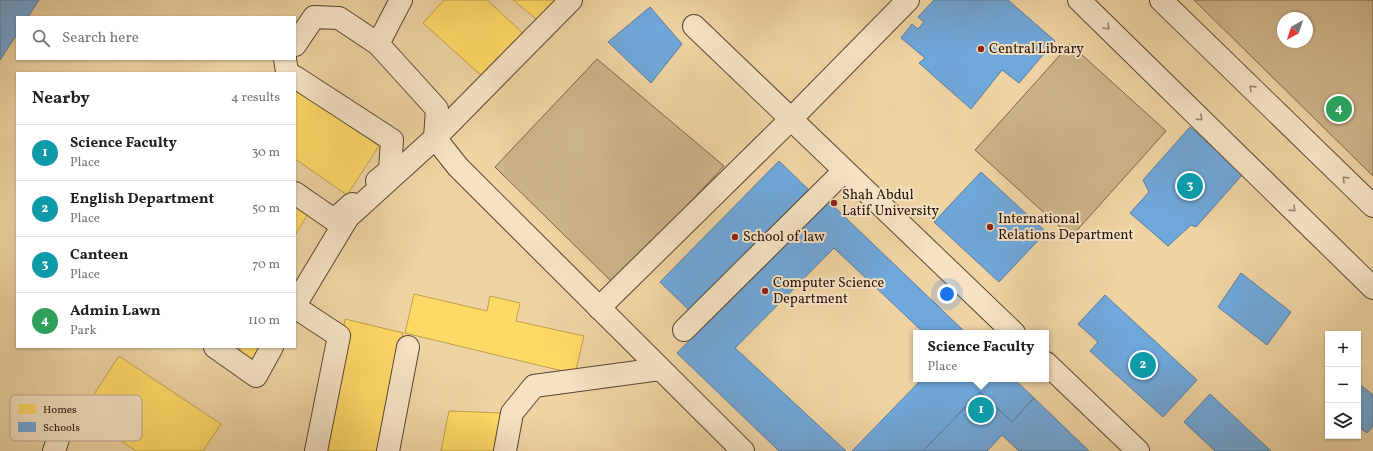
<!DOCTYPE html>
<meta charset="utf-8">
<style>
:root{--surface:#fff;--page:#f6f6f6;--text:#202124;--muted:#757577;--line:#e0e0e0;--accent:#b45309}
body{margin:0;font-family:Vollkorn,serif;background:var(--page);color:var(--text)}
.controls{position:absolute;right:12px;bottom:12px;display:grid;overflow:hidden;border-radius:0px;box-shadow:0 1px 3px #0004}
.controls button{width:36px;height:36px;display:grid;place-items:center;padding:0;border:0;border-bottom:1px solid var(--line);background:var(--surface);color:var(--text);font:20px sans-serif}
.compass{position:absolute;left:1277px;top:12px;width:36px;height:36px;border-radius:50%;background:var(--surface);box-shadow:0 1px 3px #0004;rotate:219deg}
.you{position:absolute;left:947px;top:294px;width:14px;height:14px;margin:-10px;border:3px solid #fff;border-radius:50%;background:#1a73e8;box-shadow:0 0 0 6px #1a73e833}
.badge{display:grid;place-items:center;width:26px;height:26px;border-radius:50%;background:var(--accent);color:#fff;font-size:13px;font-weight:700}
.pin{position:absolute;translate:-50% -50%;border:2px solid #fff;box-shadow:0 1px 4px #0006}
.popup{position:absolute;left:913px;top:330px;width:136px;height:52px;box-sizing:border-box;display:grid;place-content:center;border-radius:0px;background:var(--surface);filter:drop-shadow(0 1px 3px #0005);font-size:13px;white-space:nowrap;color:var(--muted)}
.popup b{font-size:15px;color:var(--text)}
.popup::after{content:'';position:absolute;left:50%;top:100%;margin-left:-8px;border:8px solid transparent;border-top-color:var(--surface)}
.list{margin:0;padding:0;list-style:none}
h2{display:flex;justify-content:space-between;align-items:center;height:52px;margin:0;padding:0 16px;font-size:17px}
h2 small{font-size:13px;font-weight:400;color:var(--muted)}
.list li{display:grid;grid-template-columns:26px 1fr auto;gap:12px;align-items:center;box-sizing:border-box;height:56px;padding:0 16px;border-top:1px solid var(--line)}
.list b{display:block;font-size:15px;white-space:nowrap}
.list p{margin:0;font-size:13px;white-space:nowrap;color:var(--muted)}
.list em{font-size:13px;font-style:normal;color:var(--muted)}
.icon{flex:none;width:22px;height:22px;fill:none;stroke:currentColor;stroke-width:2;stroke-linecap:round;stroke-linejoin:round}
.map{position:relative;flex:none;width:1373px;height:451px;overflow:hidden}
.search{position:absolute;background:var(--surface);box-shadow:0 1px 3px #0004;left:16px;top:16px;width:280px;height:44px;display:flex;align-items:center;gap:10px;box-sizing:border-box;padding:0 14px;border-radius:0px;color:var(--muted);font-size:15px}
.panel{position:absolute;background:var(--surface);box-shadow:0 1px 3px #0004;left:16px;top:72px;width:280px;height:276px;border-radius:0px}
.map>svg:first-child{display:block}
</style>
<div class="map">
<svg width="1373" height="451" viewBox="0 0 1373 451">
<rect width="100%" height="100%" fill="#efd3a3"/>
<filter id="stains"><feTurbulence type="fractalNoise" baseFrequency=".005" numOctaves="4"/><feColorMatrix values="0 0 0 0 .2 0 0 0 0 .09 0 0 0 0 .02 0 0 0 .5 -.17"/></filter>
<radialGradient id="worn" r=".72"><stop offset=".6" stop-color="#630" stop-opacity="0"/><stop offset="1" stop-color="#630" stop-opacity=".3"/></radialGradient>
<g fill="#cdb389" stroke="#79644a" fill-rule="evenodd">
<path d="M1194,0H1373V176ZM1283,18H1307V42H1283Z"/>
<polygon points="1070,44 1166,131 1071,237 975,150"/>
<polygon points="597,59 724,166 614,284 495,167"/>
</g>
<g fill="#ffd966" stroke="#be9e4b">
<polygon points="444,0 487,0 525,35 484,78 423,23"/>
<polygon points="513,0 562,0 540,22"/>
<polygon points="295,89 379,146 347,195 295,159"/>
<polygon points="295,201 310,211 295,235"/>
<polygon points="414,294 487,311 490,296 520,303 516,321 584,336 575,374 405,333"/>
<polygon points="345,319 403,333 382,451 325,451"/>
<polygon points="241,347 264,347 255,361 238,351"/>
<polygon points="119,356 221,424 203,451 136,451 81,414"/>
<polygon points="449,411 502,413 494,451 441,451"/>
</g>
<g fill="#6fa8dc" stroke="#597c9e">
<polygon points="0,0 39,0 28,17 17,17 17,34 0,60"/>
<polygon points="934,0 1008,0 1055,41 1019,83 1002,70 971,109 919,63 925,58 901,38 912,24 918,29 924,22 918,17"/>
<polygon points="650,7 682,44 651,83 608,42"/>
<polygon points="1190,127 1243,174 1196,227 1191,225 1168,246 1130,213 1149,192 1143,180"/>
<polygon points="779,161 810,191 691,312 660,282"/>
<polygon points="981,172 1046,232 999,282 934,222"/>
<polygon points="827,200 966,333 924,333 834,248 735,348 846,451 779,451 677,353"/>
<polygon points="1241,273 1291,312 1267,345 1218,307"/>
<polygon points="1105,295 1197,380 1163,417 1090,351 1098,342 1078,324"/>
<polygon points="922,379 1014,379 1034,398 1012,422 980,392 923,451 852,451"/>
<polygon points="1358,383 1373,395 1373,426 1367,433 1358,426"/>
<polygon points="980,392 1012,422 1034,398 1089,451 1019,451 1002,435 987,451 923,451"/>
<polygon points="1210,394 1271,451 1215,451 1184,422"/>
</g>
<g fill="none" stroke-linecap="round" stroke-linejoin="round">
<defs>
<g id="minor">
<polyline points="401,0 378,44 437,109 435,138"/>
<polyline points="1079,0 1373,288"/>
<polyline points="1161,0 1373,206"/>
<polyline points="694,26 1014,333"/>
<polyline points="295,45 314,17 339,18 378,44"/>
<polyline points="285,59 287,72 289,73"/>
<polyline points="295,77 392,140 390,170 377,181"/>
<polyline points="435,138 571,0"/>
<polyline points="295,193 334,220 352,204"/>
<polyline points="295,305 348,217 435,138 458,167 743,451"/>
<polyline points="295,307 339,336 316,451"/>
<polyline points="599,308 791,119 908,0"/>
<polyline points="684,330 844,171"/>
<polyline points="215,347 256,376 272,347"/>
<polyline points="1046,363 1138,451"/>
<polyline points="54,451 66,415"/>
<polyline points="388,451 408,347"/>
<polyline points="505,451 512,413 534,386 660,369"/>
</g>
</defs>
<use href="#minor" stroke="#584532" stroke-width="24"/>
<use href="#minor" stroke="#f5e2c3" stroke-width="22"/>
</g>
<defs><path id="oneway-chevron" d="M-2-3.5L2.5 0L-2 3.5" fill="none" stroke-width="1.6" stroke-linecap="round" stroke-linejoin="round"/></defs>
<g stroke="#978671">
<use href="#oneway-chevron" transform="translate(1107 27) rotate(44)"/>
<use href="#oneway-chevron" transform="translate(1252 88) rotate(-136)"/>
<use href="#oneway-chevron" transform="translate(1200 118) rotate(44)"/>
<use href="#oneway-chevron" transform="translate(1345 179) rotate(-136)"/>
<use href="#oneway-chevron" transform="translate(1293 209) rotate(44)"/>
</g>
<g fill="#8f2418" stroke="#f5e2c3" stroke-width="1.5">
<circle cx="981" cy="49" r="4"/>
<circle cx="834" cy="203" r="4"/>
<circle cx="990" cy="227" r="4"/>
<circle cx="735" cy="237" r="4"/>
<circle cx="765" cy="291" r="4"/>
</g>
<g text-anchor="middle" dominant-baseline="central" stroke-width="4" stroke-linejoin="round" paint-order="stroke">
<g font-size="14" fill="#25160c" stroke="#f5e2c3" text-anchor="start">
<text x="989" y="49">Central Library</text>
<text x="842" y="195">Shah Abdul<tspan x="842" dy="16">Latif University</tspan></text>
<text x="998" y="219">International<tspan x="998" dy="16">Relations Department</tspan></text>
<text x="743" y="237">School of law</text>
<text x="773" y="283">Computer Science<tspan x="773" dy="16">Department</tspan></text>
</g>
</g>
<rect x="10" y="395" width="132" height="46" rx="6" fill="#f5e2c3" stroke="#b7a58c" stroke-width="1"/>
<rect x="18" y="404" width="18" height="10" fill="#ffd966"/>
<rect x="18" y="422" width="18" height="10" fill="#6fa8dc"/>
<g font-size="11" fill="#25160c">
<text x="43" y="413">Homes</text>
<text x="43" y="431">Schools</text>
</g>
<rect width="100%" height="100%" filter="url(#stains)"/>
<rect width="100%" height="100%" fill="url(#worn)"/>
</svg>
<div class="controls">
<button>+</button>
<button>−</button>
<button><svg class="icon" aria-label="layers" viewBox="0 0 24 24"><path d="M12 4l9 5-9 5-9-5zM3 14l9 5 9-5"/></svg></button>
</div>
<svg class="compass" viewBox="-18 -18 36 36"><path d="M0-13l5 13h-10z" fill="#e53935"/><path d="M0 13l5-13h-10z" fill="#757577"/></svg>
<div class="you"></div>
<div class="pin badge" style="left:981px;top:410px;background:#0f9aa8">1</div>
<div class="popup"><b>Science Faculty</b>Place</div>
<div class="pin badge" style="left:1143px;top:365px;background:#0f9aa8">2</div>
<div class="pin badge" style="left:1190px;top:186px;background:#0f9aa8">3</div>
<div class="pin badge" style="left:1339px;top:109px;background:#2e9e5b">4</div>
<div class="search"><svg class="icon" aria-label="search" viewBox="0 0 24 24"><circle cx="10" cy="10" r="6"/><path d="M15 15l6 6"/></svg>Search here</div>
<section class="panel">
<h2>Nearby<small>4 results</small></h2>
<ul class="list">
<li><span class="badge" style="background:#0f9aa8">1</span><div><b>Science Faculty</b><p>Place</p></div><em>30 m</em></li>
<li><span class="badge" style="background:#0f9aa8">2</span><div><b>English Department</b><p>Place</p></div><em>50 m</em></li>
<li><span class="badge" style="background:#0f9aa8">3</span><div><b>Canteen</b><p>Place</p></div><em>70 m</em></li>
<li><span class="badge" style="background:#2e9e5b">4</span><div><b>Admin Lawn</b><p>Park</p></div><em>110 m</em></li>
</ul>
</section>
</div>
